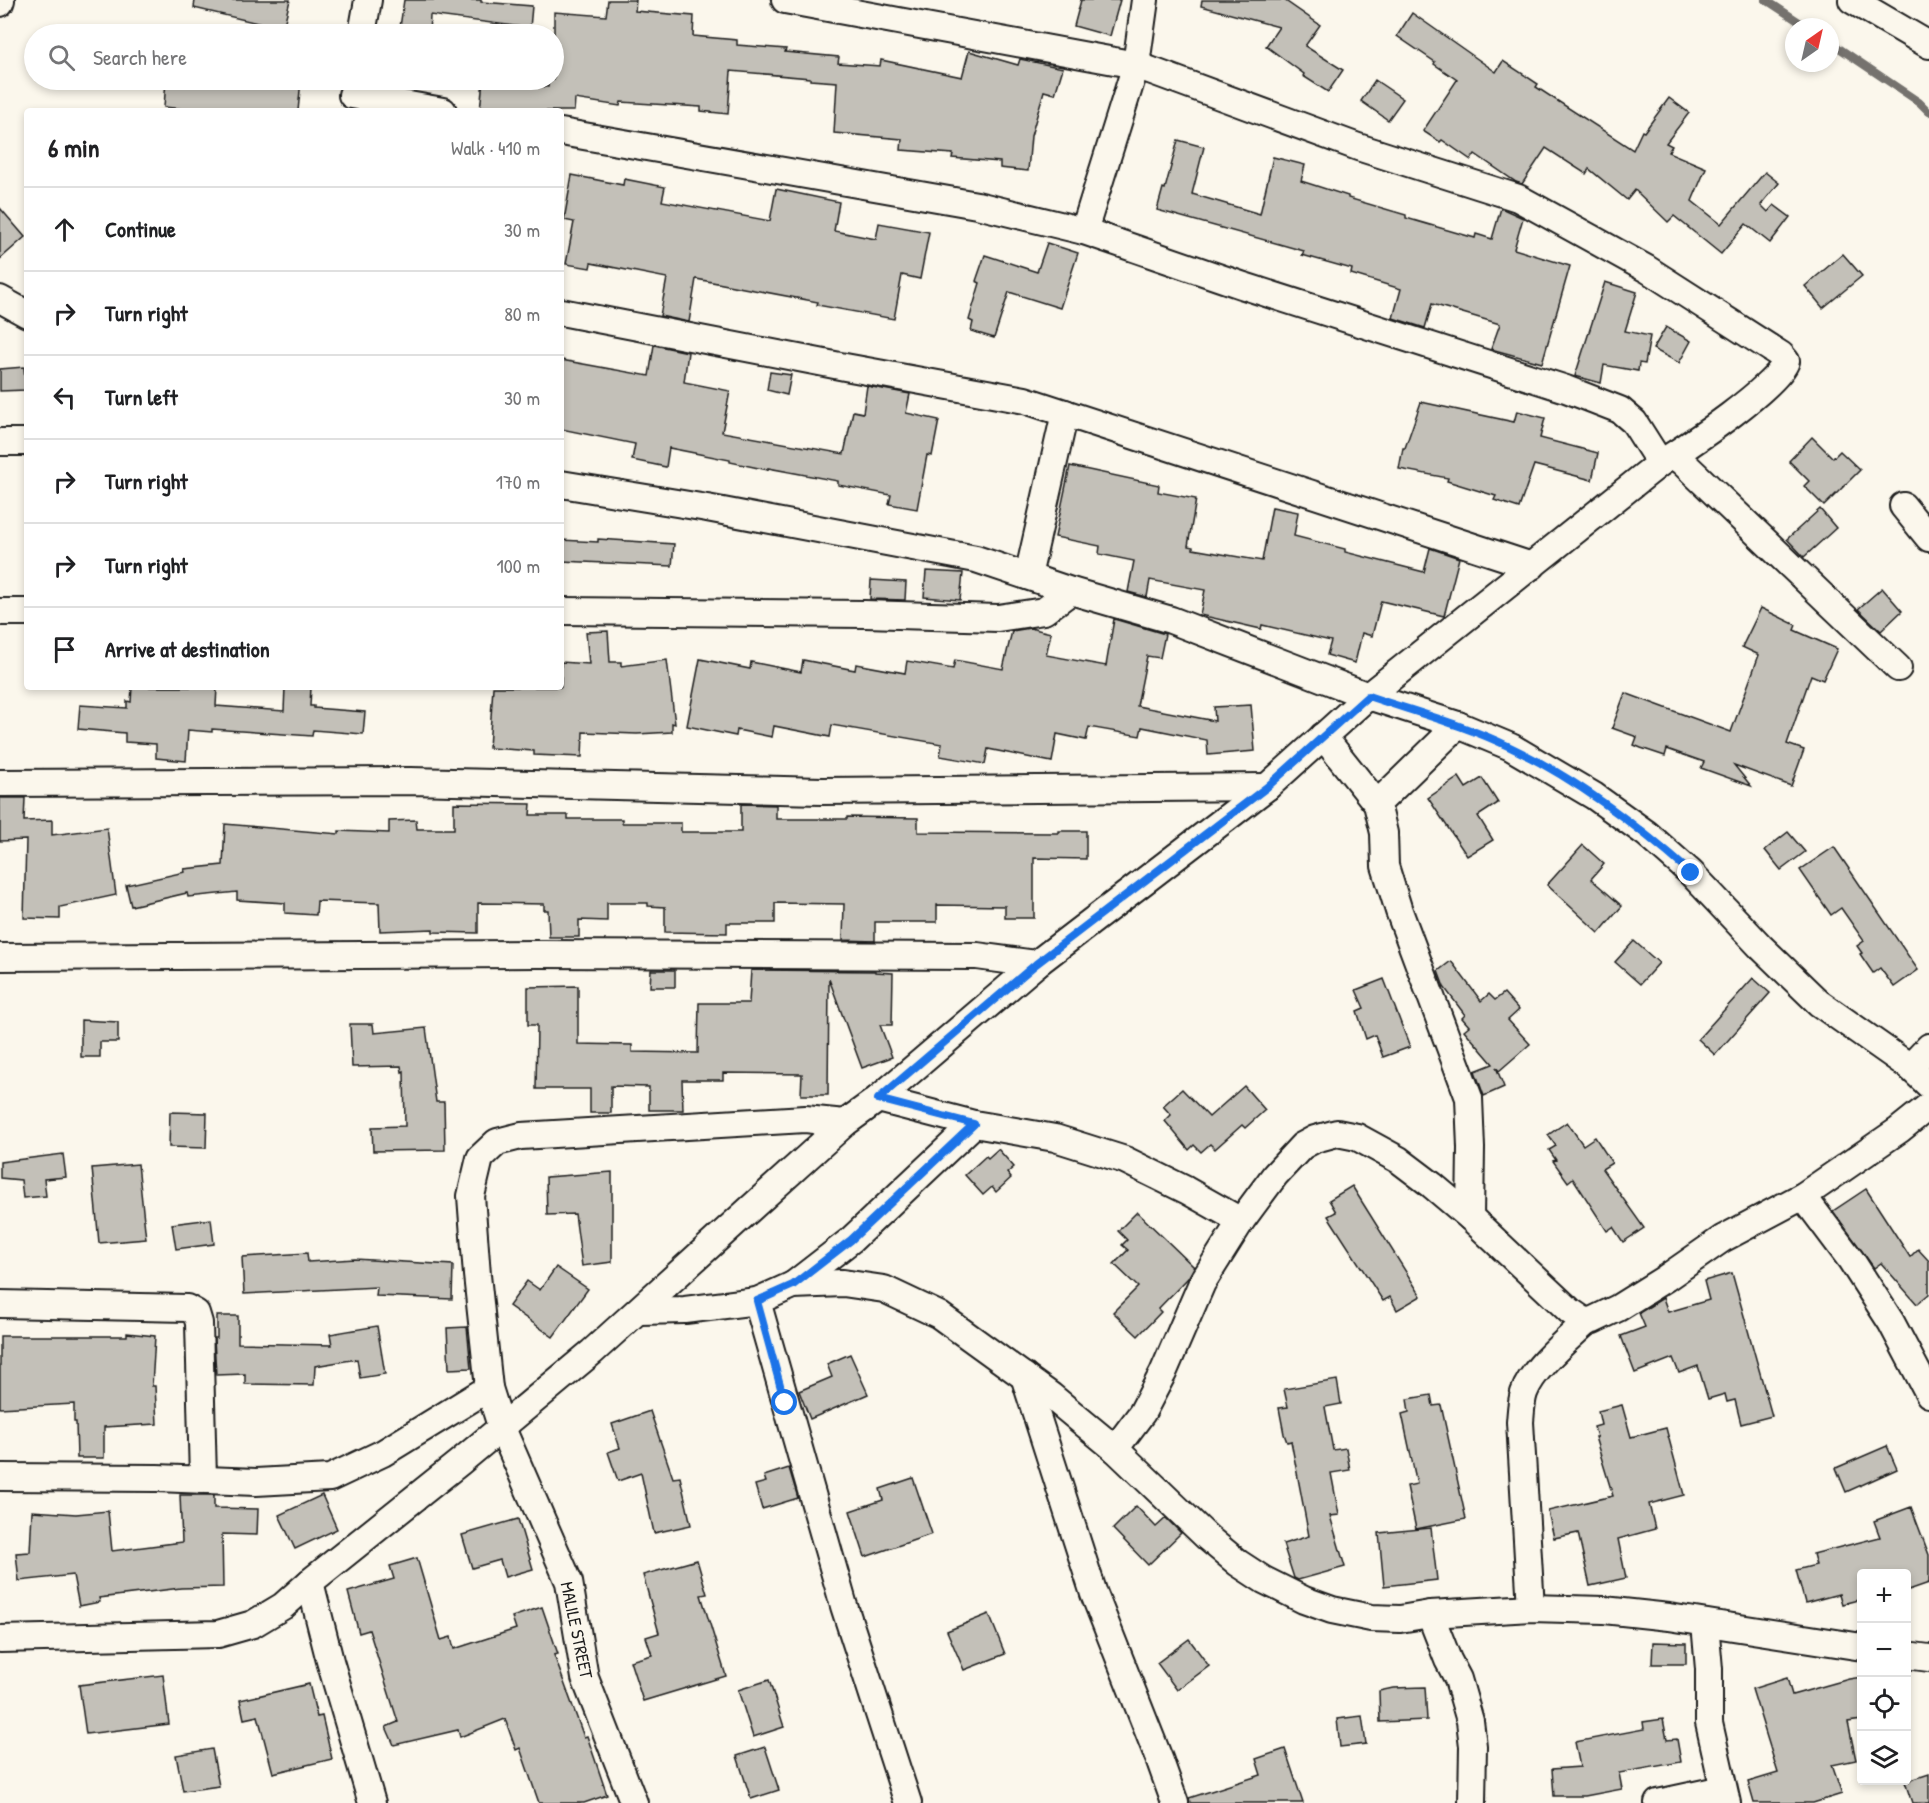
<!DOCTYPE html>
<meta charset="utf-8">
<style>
:root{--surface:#fff;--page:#f6f6f6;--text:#202124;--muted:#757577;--line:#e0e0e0}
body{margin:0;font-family:"Patrick Hand",sans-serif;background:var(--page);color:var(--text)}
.controls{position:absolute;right:18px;bottom:18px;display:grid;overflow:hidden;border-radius:6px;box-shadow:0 3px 9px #0003}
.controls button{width:54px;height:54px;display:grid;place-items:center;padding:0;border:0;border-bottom:2px solid var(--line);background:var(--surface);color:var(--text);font:30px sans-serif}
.compass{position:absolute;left:1785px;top:18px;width:54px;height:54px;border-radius:50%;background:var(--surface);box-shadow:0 3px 9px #0003;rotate:34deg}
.stop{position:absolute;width:18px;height:18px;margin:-14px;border:4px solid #1a73e8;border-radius:50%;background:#fff}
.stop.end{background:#1a73e8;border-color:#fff;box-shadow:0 2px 6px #0008}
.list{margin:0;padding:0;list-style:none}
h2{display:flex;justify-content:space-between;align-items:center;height:78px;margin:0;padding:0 24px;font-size:26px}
h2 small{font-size:20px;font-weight:400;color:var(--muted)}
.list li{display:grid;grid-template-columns:39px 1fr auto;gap:18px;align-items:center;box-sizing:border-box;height:84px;padding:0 24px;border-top:2px solid var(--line)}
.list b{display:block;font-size:22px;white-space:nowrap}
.list em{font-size:20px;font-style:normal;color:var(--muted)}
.icon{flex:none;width:33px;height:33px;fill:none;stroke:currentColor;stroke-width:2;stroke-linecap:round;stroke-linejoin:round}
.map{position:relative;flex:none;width:1929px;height:1803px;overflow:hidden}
.search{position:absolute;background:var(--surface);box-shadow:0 3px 9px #0003;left:24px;top:24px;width:540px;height:66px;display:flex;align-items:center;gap:15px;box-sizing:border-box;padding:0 21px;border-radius:33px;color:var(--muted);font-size:22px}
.panel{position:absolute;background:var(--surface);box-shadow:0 3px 9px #0003;left:24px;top:108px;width:540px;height:582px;border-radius:6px}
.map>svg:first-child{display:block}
</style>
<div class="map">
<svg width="1929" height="1803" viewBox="0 0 1929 1803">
<rect width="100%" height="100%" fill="#fbf7ec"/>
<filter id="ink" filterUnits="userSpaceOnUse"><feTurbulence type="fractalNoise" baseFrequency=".0167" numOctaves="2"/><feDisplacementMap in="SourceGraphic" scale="12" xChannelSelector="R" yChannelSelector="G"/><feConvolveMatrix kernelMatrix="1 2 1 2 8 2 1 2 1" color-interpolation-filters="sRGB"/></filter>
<g filter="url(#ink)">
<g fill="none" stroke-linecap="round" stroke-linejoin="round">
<g stroke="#74726e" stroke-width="8">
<polyline points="1766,0 1807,27"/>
<polyline points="1830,42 1919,102 1929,112"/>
</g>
</g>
<g fill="#c3c0b8" stroke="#1c1c1c" stroke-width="1.5">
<polygon points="195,0 290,0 283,29 194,8"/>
<polygon points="404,0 481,0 481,2 532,6 530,28 430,15 429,34 399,34"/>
<polygon points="608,0 636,0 635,11 694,16 693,36 737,40 737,45 786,49 785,52 839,57 838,63 880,66 881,60 962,77 969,51 1018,65 1020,59 1063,68 1055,94 1044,91 1031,136 1028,171 1000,168 1000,162 952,158 953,154 901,150 902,139 834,133 837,82 810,80 810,78 731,71 728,114 701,111 701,107 621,102 620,106 575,99 574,111 480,111 483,80 506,80 506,83 548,87 549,80 554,80 554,12 606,16"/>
<polygon points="1081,0 1120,0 1110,36 1074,26"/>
<polygon points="1202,0 1284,0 1320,25 1305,46 1343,70 1328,92 1303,76 1304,74 1266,46 1279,27 1201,6"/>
<polygon points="1412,13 1496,72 1503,61 1538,84 1536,87 1633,150 1642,131 1644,132 1669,98 1689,113 1666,143 1672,146 1668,152 1706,168 1692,201 1721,224 1765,172 1779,183 1761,205 1768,212 1774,205 1790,217 1770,243 1746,224 1721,254 1674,216 1668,222 1635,190 1627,200 1589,169 1586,174 1546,148 1522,184 1516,182 1475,154 1471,160 1442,140 1440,142 1423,131 1457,80 1434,64 1435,62 1397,36"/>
<polygon points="166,80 301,80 298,111 203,111 164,107"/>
<polygon points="1375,80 1403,99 1388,120 1361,101"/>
<polygon points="1178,140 1204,147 1192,194 1260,214 1273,157 1305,165 1301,181 1348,196 1348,198 1406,215 1406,218 1475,238 1476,234 1492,239 1501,208 1523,218 1514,249 1570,266 1542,363 1491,349 1500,324 1432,304 1425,328 1393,318 1401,289 1351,274 1352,269 1302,255 1304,251 1157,210 1163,188 1165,189"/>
<polygon points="572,175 623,185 624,179 665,187 662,201 770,221 776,189 839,202 834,231 876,239 879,223 929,232 920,279 902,275 894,319 817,305 818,302 696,279 689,322 660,316 667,278 591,263 590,268 566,264 574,222 564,220"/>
<polygon points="0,208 25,237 0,259"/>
<polygon points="1047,243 1078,253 1060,308 1009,292 994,338 971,331 973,322 969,320 980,283 976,281 985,255 1037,272"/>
<polygon points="1843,254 1862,276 1823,308 1805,286"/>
<polygon points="1605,282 1637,292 1625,331 1650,336 1645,364 1639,363 1638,371 1604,365 1601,383 1575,376"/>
<polygon points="1666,327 1691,341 1679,363 1653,349"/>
<polygon points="654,345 688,352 684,382 730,391 722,432 844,454 853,411 863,413 867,386 910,394 906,413 939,420 932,456 927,455 917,509 889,504 891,495 838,485 838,481 768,468 768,470 730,462 730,460 669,448 666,467 632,460 635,444 561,429 561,360 649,376"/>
<polygon points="24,367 26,390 0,391 0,369"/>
<polygon points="770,372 791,375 787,395 767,390"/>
<polygon points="1421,402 1514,422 1517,411 1545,418 1540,438 1598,453 1592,480 1534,465 1519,508 1494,500 1496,496 1447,481 1448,478 1399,469 1403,448 1405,448"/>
<polygon points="1812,437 1833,458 1840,451 1860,470 1824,506 1804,486 1809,481 1789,461"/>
<polygon points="1070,466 1159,485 1158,492 1196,499 1188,546 1193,547 1193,549 1262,561 1272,507 1298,512 1294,536 1345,549 1345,552 1424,572 1430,548 1459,558 1444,616 1381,601 1372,636 1362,633 1355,663 1327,655 1331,641 1262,625 1261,629 1200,615 1205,590 1150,580 1147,597 1128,592 1134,561 1099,554 1100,546 1055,537"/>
<polygon points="1820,509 1836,528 1804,557 1787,539"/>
<polygon points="598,539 674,544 672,566 561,561 561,540 598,542"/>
<polygon points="926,571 963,573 960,600 924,597"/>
<polygon points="871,580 906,582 905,600 870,599"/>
<polygon points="1882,588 1902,611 1881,631 1858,609"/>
<polygon points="1761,608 1796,625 1794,630 1837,649 1823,680 1811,675 1787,744 1804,750 1791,786 1734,765 1751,786 1701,768 1704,762 1667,749 1665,756 1641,748 1634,745 1637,737 1612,728 1625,693 1731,732 1759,655 1742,647"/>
<polygon points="1114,619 1165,634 1160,658 1147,656 1137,706 1215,721 1214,707 1251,705 1255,751 1208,755 1207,740 1142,727 1140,736 1089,727 1086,740 1057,734 1052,762 988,749 985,764 940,756 942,744 832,725 830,737 774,726 772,737 737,730 736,736 687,726 700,659 750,669 751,662 801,672 803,660 855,670 856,664 905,673 907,661 953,669 955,660 1003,669 1012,631 1030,628 1051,633 1046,655 1106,666"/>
<polygon points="608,631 610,662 621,662 621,666 667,660 675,724 672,723 672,732 637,734 583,732 582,757 534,755 534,751 489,748 493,687 561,687 561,662 589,664 586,632"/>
<polygon points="132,687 217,687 216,706 284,711 285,687 311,687 310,706 314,706 314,708 365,712 363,734 313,730 312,736 212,729 212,732 188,730 186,761 156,758 156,744 125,742 125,733 78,729 80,705 127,708 127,701 131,702"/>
<polygon points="1459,777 1466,788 1482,778 1498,803 1478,816 1493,840 1467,856 1428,798"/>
<polygon points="0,798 25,798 24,821 52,820 52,835 107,828 116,895 60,907 60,919 24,918 26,840 0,841"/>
<polygon points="454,803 531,804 530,815 568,815 568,819 622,819 622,823 681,823 681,832 741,832 741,804 776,805 776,819 847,819 847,817 918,818 918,832 1059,833 1059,831 1086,831 1086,859 1034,858 1034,918 1005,918 1005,906 937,905 937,922 875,922 875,941 843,940 844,904 775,903 775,923 727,923 727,933 665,932 665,907 648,906 648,903 607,903 607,921 579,920 579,937 549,937 548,910 544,910 544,904 478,903 478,933 433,932 433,929 380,931 379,903 317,901 316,915 285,913 285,903 237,900 237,892 188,897 187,893 131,906 126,885 185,872 184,869 223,865 225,824 339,834 339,831 389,833 389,821 416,820 417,829 454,829"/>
<polygon points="1788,832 1805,852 1781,870 1765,850"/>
<polygon points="1583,845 1604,864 1591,879 1622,906 1599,933 1547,885"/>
<polygon points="1834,847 1918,970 1894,987 1880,968 1873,973 1860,954 1862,953 1857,946 1864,941 1841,908 1831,915 1800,870"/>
<polygon points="1634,941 1659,963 1640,984 1615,962"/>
<polygon points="1451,961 1481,1001 1489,994 1495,1000 1504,993 1519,1010 1508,1020 1530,1044 1499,1071 1496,1067 1504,1087 1484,1096 1475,1071 1493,1064 1464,1030 1469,1026 1462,1018 1465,1015 1444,987 1438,971"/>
<polygon points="651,970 675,970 675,987 650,987"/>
<polygon points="751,970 875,971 875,972 893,973 892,1025 880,1025 892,1057 862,1068 829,979 828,1095 801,1095 802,1074 723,1073 723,1080 682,1080 683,1110 649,1110 649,1087 611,1086 611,1113 590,1113 590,1089 536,1089 537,1025 528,1025 528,987 578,986 578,1044 632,1045 632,1052 698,1053 699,1003 749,1003"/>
<polygon points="1753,978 1770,993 1715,1055 1698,1039"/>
<polygon points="1384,979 1410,1047 1383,1057 1375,1035 1366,1039 1357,1011 1364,1008 1356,990"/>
<polygon points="81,1020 118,1022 118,1042 100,1042 100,1057 81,1057"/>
<polygon points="350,1024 373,1024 374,1033 426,1028 436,1102 444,1102 445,1150 373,1151 372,1127 405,1126 404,1071 402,1072 401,1066 352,1067"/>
<polygon points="1244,1086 1265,1110 1245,1128 1242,1125 1215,1149 1210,1144 1201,1152 1194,1145 1189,1150 1165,1121 1171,1115 1163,1106 1182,1089 1209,1117"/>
<polygon points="170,1112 207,1113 206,1148 169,1147"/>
<polygon points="1567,1122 1583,1145 1595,1137 1612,1163 1602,1169 1644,1228 1623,1242 1613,1227 1607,1231 1573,1178 1568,1182 1553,1161 1556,1160 1549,1150 1556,1146 1548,1135"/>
<polygon points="998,1149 1014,1167 1007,1173 1011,1178 996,1192 992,1187 983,1195 965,1175 986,1156 988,1158"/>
<polygon points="63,1154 66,1177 44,1179 46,1196 23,1198 21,1180 0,1178 0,1162"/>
<polygon points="138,1164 146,1239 99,1243 92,1168"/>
<polygon points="612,1172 612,1262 582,1266 575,1214 547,1215 546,1177"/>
<polygon points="1352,1186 1421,1296 1397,1310 1390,1297 1383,1301 1328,1216 1336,1212 1329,1200"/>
<polygon points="1866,1189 1910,1257 1918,1249 1929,1261 1929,1294 1917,1304 1881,1263 1874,1268 1833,1211"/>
<polygon points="1137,1212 1194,1267 1188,1278 1158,1309 1161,1312 1138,1336 1113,1312 1138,1287 1114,1264 1128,1250 1122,1245 1127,1240 1118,1231"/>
<polygon points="211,1219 214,1244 176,1249 172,1224"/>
<polygon points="307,1253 308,1262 355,1259 453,1265 452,1299 376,1296 377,1287 244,1294 242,1257"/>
<polygon points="556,1267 588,1289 553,1337 509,1306 527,1281 540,1290"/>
<polygon points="1732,1273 1772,1416 1741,1424 1735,1400 1727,1402 1725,1394 1708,1399 1698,1366 1679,1373 1673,1358 1635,1373 1621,1336 1645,1327 1639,1313 1663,1298 1668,1312 1709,1300 1704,1281"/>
<polygon points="217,1316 238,1316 238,1343 332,1345 330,1334 377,1326 385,1374 360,1378 357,1359 315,1366 314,1385 245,1384 245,1374 216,1375 214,1338 217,1338"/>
<polygon points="467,1327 471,1368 449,1369 447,1328"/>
<polygon points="127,1333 155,1336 152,1386 155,1386 157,1424 104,1427 104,1458 77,1458 76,1422 74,1422 74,1404 0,1408 0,1336 127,1336"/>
<polygon points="850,1354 868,1394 810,1419 799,1391 832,1377 827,1364"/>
<polygon points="1337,1380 1341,1404 1325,1407 1333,1450 1346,1448 1350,1470 1331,1473 1339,1515 1330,1516 1345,1567 1298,1580 1294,1578 1283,1544 1309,1536 1291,1441 1287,1442 1284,1434 1279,1408 1288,1407 1284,1389"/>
<polygon points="1431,1395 1433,1406 1441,1405 1466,1519 1416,1529 1407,1486 1417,1484 1402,1414 1409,1412 1407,1399"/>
<polygon points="1622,1405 1631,1437 1666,1428 1684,1495 1649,1504 1655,1529 1618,1539 1626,1578 1590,1586 1578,1533 1554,1538 1548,1511 1613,1496 1595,1437 1597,1437 1594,1427 1601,1425 1598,1411"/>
<polygon points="650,1411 673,1478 680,1477 691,1525 654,1533 641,1473 618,1481 608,1452 620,1448 612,1424"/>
<polygon points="1887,1446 1897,1469 1846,1492 1836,1468"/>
<polygon points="789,1468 798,1498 762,1509 755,1485 766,1482 764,1476"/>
<polygon points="913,1478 932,1534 865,1557 850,1511 883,1500 880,1489"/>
<polygon points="180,1495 214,1495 214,1508 258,1509 257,1535 222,1534 223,1587 181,1588 99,1598 100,1602 79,1606 73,1575 19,1581 16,1553 30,1552 32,1511 76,1514 108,1511 112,1551 182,1542"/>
<polygon points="322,1495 337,1529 295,1549 279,1515"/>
<polygon points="1136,1506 1156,1527 1166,1518 1181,1533 1148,1565 1113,1529"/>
<polygon points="1911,1507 1929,1555 1929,1583 1906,1591 1906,1574 1862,1574 1862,1599 1842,1604 1839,1594 1805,1603 1796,1570 1816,1565 1813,1554 1880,1537 1874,1521"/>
<polygon points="518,1519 533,1569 505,1577 500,1560 472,1568 462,1535"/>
<polygon points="1431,1528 1437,1580 1384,1586 1379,1533"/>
<polygon points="417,1558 441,1640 451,1637 454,1649 516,1629 512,1617 542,1607 558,1654 554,1655 584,1737 587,1736 607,1795 584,1803 539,1803 520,1748 516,1750 505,1719 460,1737 458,1730 394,1745 386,1727 398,1722 369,1630 359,1633 348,1592 394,1579 390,1566"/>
<polygon points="697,1560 707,1594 701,1595 726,1676 643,1701 630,1661 652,1655 646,1637 659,1633 643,1575"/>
<polygon points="989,1614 1005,1654 964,1670 947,1631"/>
<polygon points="1189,1639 1209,1666 1177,1690 1157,1663"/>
<polygon points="1653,1642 1686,1643 1686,1664 1652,1664"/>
<polygon points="163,1675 169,1724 86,1734 79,1685"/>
<polygon points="1862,1677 1862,1720 1848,1722 1856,1760 1832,1765 1842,1794 1813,1803 1754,1803 1748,1782 1778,1773 1752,1689 1787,1678 1792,1695 1849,1679"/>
<polygon points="769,1680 784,1727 753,1737 738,1690"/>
<polygon points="309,1684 317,1717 322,1716 332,1759 273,1773 258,1716 244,1719 240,1700"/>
<polygon points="1425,1687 1427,1720 1380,1722 1379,1691 1393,1688"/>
<polygon points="1362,1716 1366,1744 1340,1747 1337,1719"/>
<polygon points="1663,1719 1667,1740 1677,1739 1681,1762 1619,1773 1622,1789 1585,1796 1554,1796 1552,1769 1580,1767 1575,1742 1644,1729 1643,1722"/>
<polygon points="765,1747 779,1790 751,1799 737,1756"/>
<polygon points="212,1749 219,1786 183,1791 176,1755"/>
<polygon points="1285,1749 1303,1803 1190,1803 1189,1798 1261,1775 1256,1759"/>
<polygon points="1929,1774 1929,1803 1912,1803 1905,1782"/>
</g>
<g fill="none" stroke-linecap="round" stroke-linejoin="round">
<defs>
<g id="minor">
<polyline points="1852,0 1929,45"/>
<polyline points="0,3 1,0"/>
<polyline points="362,34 368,0"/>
<polyline points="352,95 443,111"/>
<polyline points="561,132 977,205 1084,231 1241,285 1566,389 1620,410 1634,422 1660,463"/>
<polyline points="1084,231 1136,65 1145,0"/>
<polyline points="0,299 27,314"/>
<polyline points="561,312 845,367 1025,400 1532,566"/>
<polyline points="0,442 27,442"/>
<polyline points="1675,455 1898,668"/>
<polyline points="561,484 707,508 976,559 1071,591 1171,620 1368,696 1458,725 1511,747 1594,796 1647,834 1691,873 1760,946 1819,1003 1910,1067 1929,1085"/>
<polyline points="1903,506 1929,538"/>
<polyline points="1028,576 1065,413"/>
<polyline points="561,611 865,614 998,618 1044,611 1071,591"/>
<polyline points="0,612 27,612"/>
<polyline points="1323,736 1377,804 1384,833 1385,866 1399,911 1469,1098 1471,1148 1470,1217"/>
<polyline points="0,783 410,781 822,791 1267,787"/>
<polyline points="1377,804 1458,725"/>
<polyline points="0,957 539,954 977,956 1036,964"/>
<polyline points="1910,1067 1929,1047"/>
<polyline points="878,1099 974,1124 1055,1138 1125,1160 1186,1190 1241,1221"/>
<polyline points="1803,1196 1851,1260 1891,1322 1929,1394"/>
<polyline points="793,1285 851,1240 974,1124"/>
<polyline points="757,1301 844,1606 908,1803"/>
<polyline points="0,1304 187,1308 196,1313 199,1323 203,1479"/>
<polyline points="639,1311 685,1310 757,1301 793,1285 843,1283 884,1289 939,1315 1051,1396 1115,1449 1208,1538 1238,1563 1264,1580 1304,1600 1332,1610 1371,1618 1400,1619 1430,1614 1531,1608 1604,1610 1669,1617 1862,1647"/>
<polyline points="1024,1376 1094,1594 1160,1761 1175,1803"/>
<polyline points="1115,1449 1142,1413 1163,1373 1202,1283 1241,1221 1275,1175 1302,1146 1315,1139 1337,1133 1357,1137 1399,1160 1432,1185 1470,1217 1570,1311 1586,1322 1593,1320 1618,1308 1666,1278 1722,1239 1803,1196 1899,1130 1929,1106"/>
<polyline points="0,1477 157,1478 256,1482 330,1478 383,1453 489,1388"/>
<polyline points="310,1582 330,1661 372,1803"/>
<path d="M1531,1608L1520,1422C1521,1412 1521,1402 1524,1393C1532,1369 1567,1340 1586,1322"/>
<polyline points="1430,1614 1448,1660 1458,1679 1470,1721 1473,1746 1472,1803"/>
<polyline points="1705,1623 1709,1669 1709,1723 1727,1803"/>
<path d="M0,1639L218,1634L253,1624L283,1606L310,1582L460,1462L592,1352L845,1123L878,1099L1036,964L1267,787L1368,696L1660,463C1684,450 1780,384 1786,361L1781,355L1647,269L1518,198L1358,147L1136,65L785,0"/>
<polyline points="1906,1655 1929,1658"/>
<polyline points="634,1803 585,1678 569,1582 501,1426 489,1388 477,1275 471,1196 480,1158 497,1142 521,1136 805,1119 845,1123"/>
<polyline points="1658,1803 1723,1789"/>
</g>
</defs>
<use href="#minor" stroke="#1c1c1c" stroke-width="30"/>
<use href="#minor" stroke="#fbf7ec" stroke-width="26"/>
</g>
</g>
<g fill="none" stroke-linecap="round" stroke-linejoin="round" filter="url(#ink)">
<path stroke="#1a73e8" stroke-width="8" d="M785,1403L757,1301L793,1285L851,1240L974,1124L878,1099L1036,964L1267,787L1368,696C1415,712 1465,725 1510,747C1577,779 1637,825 1691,873"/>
</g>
<g text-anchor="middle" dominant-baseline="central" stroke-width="5" stroke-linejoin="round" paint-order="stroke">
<g font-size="18" fill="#1c1c1c" stroke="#fbf7ec">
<text transform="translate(577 1630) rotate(78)">MALILE STREET</text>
</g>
</g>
</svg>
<div class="controls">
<button>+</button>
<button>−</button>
<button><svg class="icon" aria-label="locate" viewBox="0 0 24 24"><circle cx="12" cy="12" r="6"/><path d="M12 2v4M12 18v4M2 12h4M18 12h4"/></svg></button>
<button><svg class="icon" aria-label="layers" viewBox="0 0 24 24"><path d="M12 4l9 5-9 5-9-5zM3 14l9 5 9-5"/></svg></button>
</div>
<svg class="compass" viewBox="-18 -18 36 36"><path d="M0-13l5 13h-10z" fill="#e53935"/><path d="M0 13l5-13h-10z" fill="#757577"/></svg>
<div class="stop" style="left:785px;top:1403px"></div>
<div class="stop end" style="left:1691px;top:873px"></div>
<div class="search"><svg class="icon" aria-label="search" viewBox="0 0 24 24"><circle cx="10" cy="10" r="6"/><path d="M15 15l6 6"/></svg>Search here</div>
<section class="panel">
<h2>6 min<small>Walk · 410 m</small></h2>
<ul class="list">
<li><svg class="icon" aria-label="ahead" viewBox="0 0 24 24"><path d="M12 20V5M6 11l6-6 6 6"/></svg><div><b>Continue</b></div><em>30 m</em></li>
<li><svg class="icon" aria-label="right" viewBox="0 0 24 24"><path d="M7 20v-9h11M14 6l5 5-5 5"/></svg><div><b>Turn right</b></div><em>80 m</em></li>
<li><svg class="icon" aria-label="left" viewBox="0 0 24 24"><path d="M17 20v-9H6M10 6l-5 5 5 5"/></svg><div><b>Turn left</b></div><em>30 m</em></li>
<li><svg class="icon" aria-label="right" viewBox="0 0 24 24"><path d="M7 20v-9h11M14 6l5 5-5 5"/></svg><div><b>Turn right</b></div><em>170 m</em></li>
<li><svg class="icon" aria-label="right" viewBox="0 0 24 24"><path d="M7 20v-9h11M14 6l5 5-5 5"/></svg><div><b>Turn right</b></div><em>100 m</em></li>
<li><svg class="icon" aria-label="arrive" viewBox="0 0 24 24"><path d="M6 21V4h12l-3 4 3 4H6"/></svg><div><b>Arrive at destination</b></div></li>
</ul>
</section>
</div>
